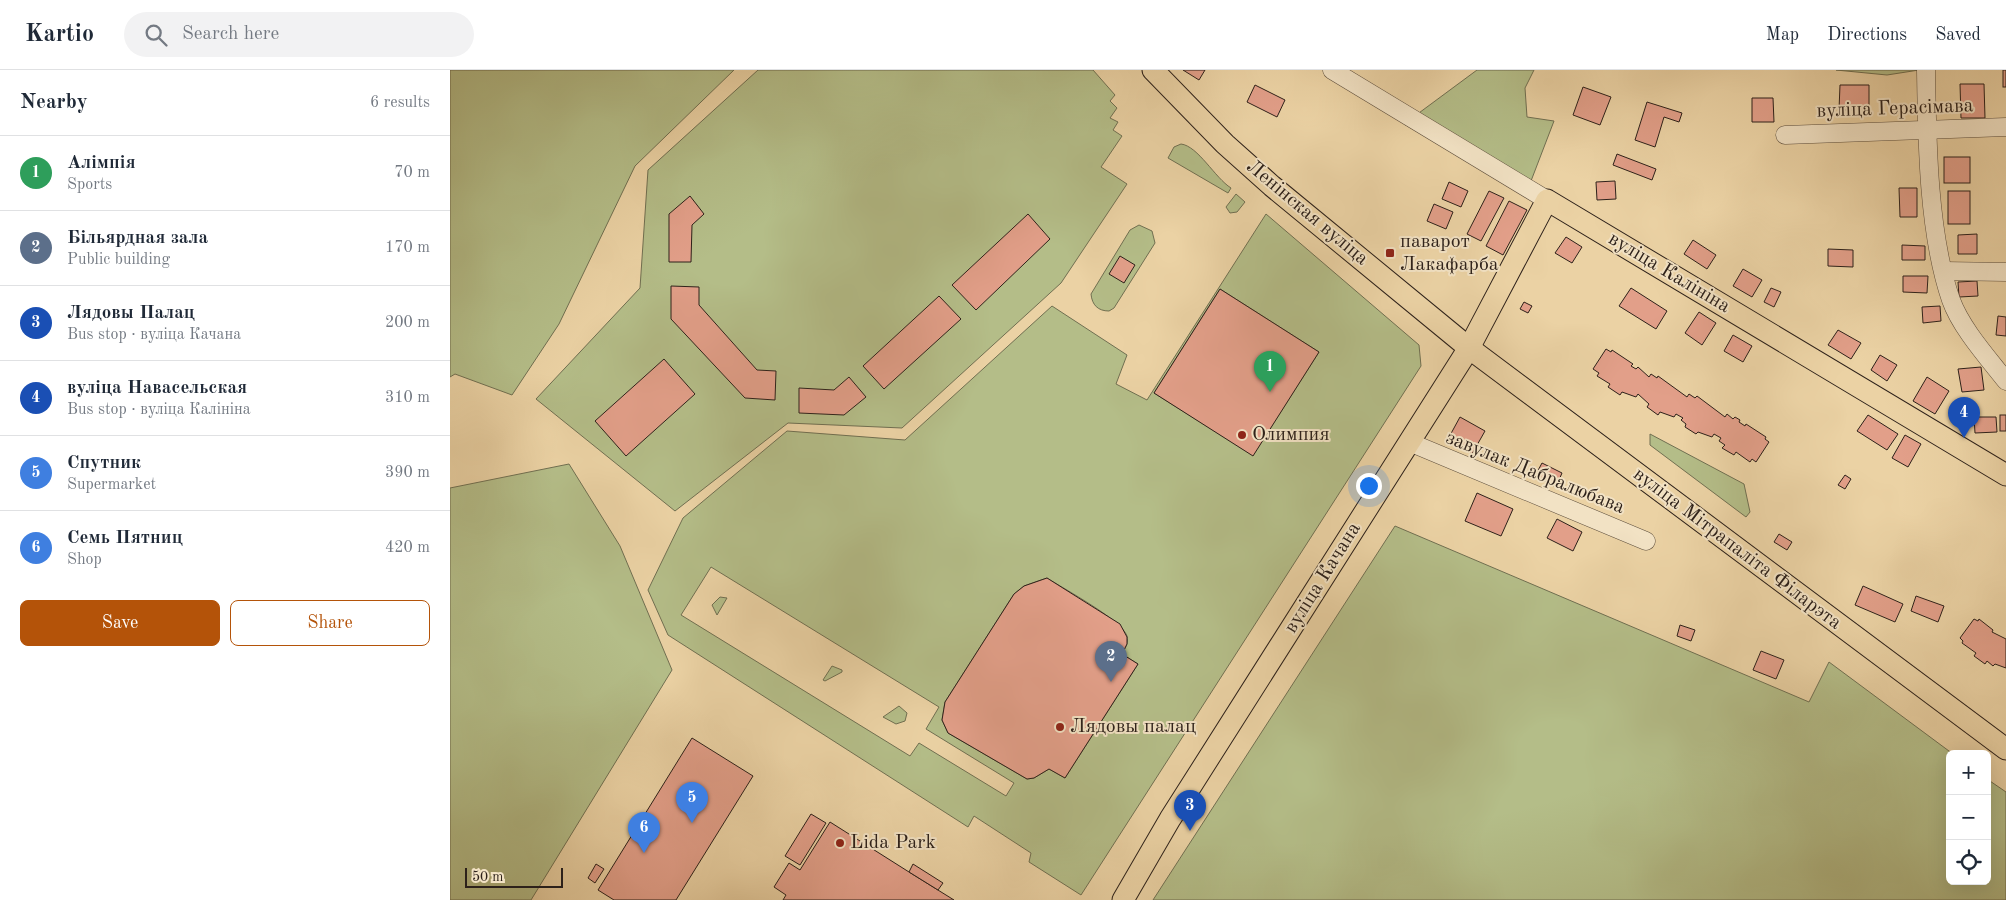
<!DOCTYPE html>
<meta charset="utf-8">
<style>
:root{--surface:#fff;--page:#f2f2f3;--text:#1f2937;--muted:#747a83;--line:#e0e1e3;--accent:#b45309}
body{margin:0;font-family:"Old Standard TT",serif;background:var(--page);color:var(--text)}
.controls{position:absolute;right:15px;bottom:15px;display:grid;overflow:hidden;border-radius:8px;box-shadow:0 5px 20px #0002}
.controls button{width:45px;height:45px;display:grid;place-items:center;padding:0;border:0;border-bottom:1px solid var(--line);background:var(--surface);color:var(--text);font:25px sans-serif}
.scale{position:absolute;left:15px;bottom:12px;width:98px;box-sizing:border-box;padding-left:5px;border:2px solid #2d211a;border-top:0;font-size:14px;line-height:18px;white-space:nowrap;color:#2d211a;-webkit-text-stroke:4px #f2e2c4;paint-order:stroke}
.you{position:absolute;left:918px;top:415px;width:18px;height:18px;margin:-12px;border:4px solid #fff;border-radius:50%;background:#1a73e8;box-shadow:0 0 0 8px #1a73e833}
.badge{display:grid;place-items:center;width:32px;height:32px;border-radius:50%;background:var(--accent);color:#fff;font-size:16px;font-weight:700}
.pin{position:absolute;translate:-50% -41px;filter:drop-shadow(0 1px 2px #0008)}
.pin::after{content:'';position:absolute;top:26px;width:18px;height:15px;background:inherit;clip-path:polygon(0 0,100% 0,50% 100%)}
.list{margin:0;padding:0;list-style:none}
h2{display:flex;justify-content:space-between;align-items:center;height:65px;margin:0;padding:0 20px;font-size:21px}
h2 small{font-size:16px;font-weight:400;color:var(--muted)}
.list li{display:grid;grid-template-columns:32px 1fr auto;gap:15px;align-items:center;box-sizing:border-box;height:75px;padding:0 20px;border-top:1px solid var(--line)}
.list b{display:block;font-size:19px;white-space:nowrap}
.list p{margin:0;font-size:16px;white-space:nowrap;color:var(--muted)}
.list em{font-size:16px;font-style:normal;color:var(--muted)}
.actions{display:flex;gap:10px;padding:15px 20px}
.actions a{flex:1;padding:11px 0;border:1px solid var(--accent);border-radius:8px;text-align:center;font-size:18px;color:var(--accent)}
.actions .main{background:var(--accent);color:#fff}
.icon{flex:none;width:28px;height:28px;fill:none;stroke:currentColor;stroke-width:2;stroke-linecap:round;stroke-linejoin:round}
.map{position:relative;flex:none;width:1556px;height:830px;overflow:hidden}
header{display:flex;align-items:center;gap:30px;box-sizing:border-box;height:70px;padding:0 25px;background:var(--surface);border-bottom:1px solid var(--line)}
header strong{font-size:24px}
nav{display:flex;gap:28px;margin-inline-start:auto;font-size:18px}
.search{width:350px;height:45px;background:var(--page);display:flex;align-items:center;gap:12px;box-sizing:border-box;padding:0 18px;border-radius:28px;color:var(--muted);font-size:19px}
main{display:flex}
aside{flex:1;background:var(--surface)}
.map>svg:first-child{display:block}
</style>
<header>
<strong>Kartio</strong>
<div class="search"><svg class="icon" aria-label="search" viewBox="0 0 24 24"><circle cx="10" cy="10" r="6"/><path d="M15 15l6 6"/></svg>Search here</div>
<nav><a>Map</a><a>Directions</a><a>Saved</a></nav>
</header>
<main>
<aside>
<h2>Nearby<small>6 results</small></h2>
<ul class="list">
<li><span class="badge" style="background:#2e9e5b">1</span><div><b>Алімпія</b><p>Sports</p></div><em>70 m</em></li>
<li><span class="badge" style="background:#5c6f8a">2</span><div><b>Більярдная зала</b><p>Public building</p></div><em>170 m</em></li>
<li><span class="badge" style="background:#1a4fb4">3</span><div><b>Лядовы Палац</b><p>Bus stop · вуліца Качана</p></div><em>200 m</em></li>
<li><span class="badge" style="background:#1a4fb4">4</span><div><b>вуліца Навасельская</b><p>Bus stop · вуліца Калініна</p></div><em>310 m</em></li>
<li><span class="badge" style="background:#3f7fe0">5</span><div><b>Спутник</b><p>Supermarket</p></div><em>390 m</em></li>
<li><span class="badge" style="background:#3f7fe0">6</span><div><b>Семь Пятниц</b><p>Shop</p></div><em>420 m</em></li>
</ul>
<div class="actions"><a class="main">Save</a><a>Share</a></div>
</aside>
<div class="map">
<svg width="1556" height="830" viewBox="0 0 1556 830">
<rect width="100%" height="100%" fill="#ebd2a4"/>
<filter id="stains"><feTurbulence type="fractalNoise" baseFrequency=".004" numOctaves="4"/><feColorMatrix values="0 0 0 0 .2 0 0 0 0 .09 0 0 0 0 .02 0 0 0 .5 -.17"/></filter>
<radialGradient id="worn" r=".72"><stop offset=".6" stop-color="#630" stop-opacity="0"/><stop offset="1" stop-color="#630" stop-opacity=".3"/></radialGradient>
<g fill="#b4bd88" stroke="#706f51" fill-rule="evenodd">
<polygon points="0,0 284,0 185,96 109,254 62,325 5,304 0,307"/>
<polygon points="308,0 643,0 665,25 660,31 667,38 660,48 668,52 663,60 672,66 651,97 677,114 611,213 452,358 338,353 225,441 86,329 190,218 198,100"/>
<polygon points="1027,0 1084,0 1075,18 1077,47 1104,51 1076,124 954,54"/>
<polygon points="1386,0 1469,0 1437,5"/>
<path d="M731,74C748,76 765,108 781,118L778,123L718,88L724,77Z"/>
<polygon points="786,124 795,132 787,142 780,143 776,137"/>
<path d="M816,144L969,275L971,296L631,825L579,792L581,783L524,746L518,757L218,565L198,520L233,448L337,361L455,370L602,236L677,285L666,314L697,330ZM770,219L869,282L803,385L704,323ZM261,497L489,637L476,659L564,713L556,726L469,673L460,686L231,545ZM597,508C614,519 672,550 677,566C679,573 675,578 672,584L688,594L615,708L599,699L584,708L577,709L498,663L492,650L495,632L564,524L574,516Z"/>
<path d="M689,155L702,161L705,173L664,238L659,241C648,241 642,235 641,224L680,160Z"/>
<polygon points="1200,364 1294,414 1300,442 1296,447 1200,375"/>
<polygon points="119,394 170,476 222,600 81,830 0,830 0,418"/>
<polygon points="945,456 1359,632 1379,592 1503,684 1500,684 1500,811 1537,811 1537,709 1556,722 1556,830 703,830"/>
<polygon points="270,527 277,528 267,545 262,535"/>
<polygon points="382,596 392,600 392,602 375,611 373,610"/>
<polygon points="449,636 457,643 455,651 446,654 433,647"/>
</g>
<g fill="#e29f89" stroke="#2d211a">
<polygon points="733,0 755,0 749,10"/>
<rect x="1553" y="0" width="3" height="17"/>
<polygon points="1510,14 1534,14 1535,48 1511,48"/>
<polygon points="805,15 835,30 827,47 797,32"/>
<polygon points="1390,15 1419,15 1419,40 1389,40"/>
<polygon points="1133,17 1161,27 1150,55 1123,45"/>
<polygon points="1302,28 1323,28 1324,52 1302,52"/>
<polygon points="1197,32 1232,43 1229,52 1214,47 1205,77 1185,70"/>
<polygon points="1167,84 1206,99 1202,110 1163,95"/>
<rect x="1494" y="87" width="26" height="26"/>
<polygon points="1165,111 1166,129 1147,130 1146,112"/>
<polygon points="999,112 1018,121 1011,137 992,129"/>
<polygon points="1449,118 1467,118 1467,147 1450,147"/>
<polygon points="1039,121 1054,128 1031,171 1017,164"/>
<rect x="1498" y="121" width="22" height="33"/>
<polygon points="240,126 254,144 242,155 241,192 219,192 219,144"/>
<polygon points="1059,131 1077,140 1053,185 1036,176"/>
<polygon points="984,134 1003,142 996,159 977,151"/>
<polygon points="578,144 600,169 526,240 502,215"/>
<polygon points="1527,164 1527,184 1508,184 1508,165"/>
<polygon points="1116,167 1132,177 1122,193 1105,183"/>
<polygon points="1243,170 1266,185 1257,199 1234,184"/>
<polygon points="1452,175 1475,176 1475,190 1452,190"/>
<polygon points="1378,179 1403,180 1403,197 1378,196"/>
<polygon points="670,186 685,195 674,213 659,204"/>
<polygon points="1293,199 1312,210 1302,227 1283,216"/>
<polygon points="1453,206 1478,206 1477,223 1453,222"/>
<polygon points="1527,211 1528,226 1509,227 1508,212"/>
<polygon points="221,216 249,217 249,235 307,300 326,301 325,330 295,328 221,249"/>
<polygon points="1181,218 1217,241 1206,259 1169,236"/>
<polygon points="1321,218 1331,222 1324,237 1314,232"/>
<polygon points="770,219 869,282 803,386 704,323"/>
<polygon points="489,226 511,249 434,319 413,296"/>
<polygon points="1074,232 1082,236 1078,243 1070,239"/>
<polygon points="1490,236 1491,251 1473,253 1472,237"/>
<polygon points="1249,242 1266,253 1252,275 1235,263"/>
<polygon points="1548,246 1556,247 1556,266 1546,265"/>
<polygon points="1388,260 1411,273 1401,289 1378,275"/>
<polygon points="1283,265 1302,276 1293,292 1274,281"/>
<polygon points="1156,279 1161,282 1162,280 1183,294 1181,296 1186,299 1188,297 1199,307 1201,304 1207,308 1208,306 1237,327 1239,324 1245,328 1247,326 1275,347 1277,344 1283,349 1285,347 1290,350 1289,352 1295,356 1296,354 1316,367 1315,369 1319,372 1306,392 1302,389 1300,392 1286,382 1284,385 1272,378 1275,375 1269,371 1271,368 1264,364 1262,367 1248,362 1246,364 1235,357 1236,354 1231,350 1233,348 1226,344 1224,347 1210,342 1208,345 1197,337 1199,334 1188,324 1186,327 1172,322 1170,325 1158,317 1160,314 1147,306 1149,303 1143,299"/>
<polygon points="1430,285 1447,295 1437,311 1421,300"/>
<polygon points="214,289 245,324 176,386 145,351"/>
<polygon points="1531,297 1534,320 1512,322 1508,299"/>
<polygon points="399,307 416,327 394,345 349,343 349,318 384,320"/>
<polygon points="1477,307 1499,321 1485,344 1463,331"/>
<polygon points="1418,345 1448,364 1437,380 1407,361"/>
<rect x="1550" y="345" width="6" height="16"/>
<polygon points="1010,347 1035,361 1022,384 998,369"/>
<polygon points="1524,347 1546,347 1547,362 1525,363"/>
<polygon points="1455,365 1471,374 1458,397 1442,388"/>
<polygon points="1092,393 1112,403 1106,417 1085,406"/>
<polygon points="1395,405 1401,409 1395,419 1388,415"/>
<polygon points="1027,423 1063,439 1051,466 1015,451"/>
<polygon points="1107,449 1132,462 1123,481 1097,468"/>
<polygon points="1329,464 1342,472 1337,480 1324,472"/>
<polygon points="597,508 670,554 677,567 677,574 672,584 688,594 615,708 599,699 584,708 577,709 498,663 492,650 495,632 564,524 574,516"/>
<polygon points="1413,516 1453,534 1445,552 1405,535"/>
<polygon points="1466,526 1494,536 1488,552 1461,541"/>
<polygon points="1524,549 1528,551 1529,549 1543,560 1542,562 1556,569 1556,598 1545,594 1543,596 1537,591 1535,594 1524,586 1526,583 1512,573 1513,571 1510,568"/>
<polygon points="1230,555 1245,560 1241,571 1227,566"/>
<polygon points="1311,581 1334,590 1326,609 1303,600"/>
<polygon points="242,668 303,706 226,830 164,830 148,820"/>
<polygon points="361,744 376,753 350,795 335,786"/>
<polygon points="380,752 459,802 504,830 333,830 336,825 324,817 339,793 350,800"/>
<polygon points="146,794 154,799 145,813 138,808"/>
<polygon points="463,794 493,813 488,820 459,802"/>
</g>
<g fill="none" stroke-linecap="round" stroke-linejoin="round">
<defs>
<g id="minor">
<polyline points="882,0 1097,130"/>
<path d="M1476,0C1477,70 1478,164 1501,230C1511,258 1538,288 1556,311"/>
<polyline points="1335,65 1556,57"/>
<polyline points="1494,201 1556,202"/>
<polyline points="959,372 1196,471"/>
</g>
<g id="major">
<polyline points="703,0 775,74 822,116 1019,278 1556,679"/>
<polyline points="673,830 720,749 1019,278 1097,130 1556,405"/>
</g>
</defs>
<use href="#minor" stroke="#5c4d3c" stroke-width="19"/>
<use href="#major" stroke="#2d211a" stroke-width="23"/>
<use href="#minor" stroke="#f2e2c4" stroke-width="18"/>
<use href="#major" stroke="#ebd2a4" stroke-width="21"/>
</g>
<g fill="#8f2418" stroke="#f2e2c4" stroke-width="2">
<rect x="935" y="178" width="10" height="10" rx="2.5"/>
<circle cx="792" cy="365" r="5"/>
<circle cx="610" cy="657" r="5"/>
<circle cx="390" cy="773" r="5"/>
</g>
<g text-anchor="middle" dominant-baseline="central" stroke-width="4" stroke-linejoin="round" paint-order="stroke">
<g font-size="20" fill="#2d211a" stroke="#f2e2c4">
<text transform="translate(1445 39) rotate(-2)">вуліца Герасімава</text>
<text transform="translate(857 143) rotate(40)">Ленінская вуліца</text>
<text transform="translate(1219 203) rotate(31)">вуліца Калініна</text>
<text transform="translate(1085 403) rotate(22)">завулак Дабралюбава</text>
<text transform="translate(1287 479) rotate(37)">вуліца Мітрапаліта Філарэта</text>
<text transform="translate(873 508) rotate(-58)">вуліца Качана</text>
</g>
<g font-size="20" fill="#2d211a" stroke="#f2e2c4" text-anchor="start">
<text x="950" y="172">паварот<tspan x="950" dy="23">Лакафарба</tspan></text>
<text x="802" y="365">Олимпия</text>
<text x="620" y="657">Лядовы палац</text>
<text x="400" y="773">Lida Park</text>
</g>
</g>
<rect width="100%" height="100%" filter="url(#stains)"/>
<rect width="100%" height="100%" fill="url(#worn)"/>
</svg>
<div class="controls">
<button>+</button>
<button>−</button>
<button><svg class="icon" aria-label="locate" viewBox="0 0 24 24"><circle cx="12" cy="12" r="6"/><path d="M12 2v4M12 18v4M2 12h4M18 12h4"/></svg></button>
</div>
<div class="scale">50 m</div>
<div class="you"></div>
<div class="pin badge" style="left:820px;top:322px;background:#2e9e5b">1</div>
<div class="pin badge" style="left:661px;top:612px;background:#5c6f8a">2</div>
<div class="pin badge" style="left:740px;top:761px;background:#1a4fb4">3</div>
<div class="pin badge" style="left:1514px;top:368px;background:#1a4fb4">4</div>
<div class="pin badge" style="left:242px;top:753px;background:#3f7fe0">5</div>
<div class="pin badge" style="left:194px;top:783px;background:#3f7fe0">6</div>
</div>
</main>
